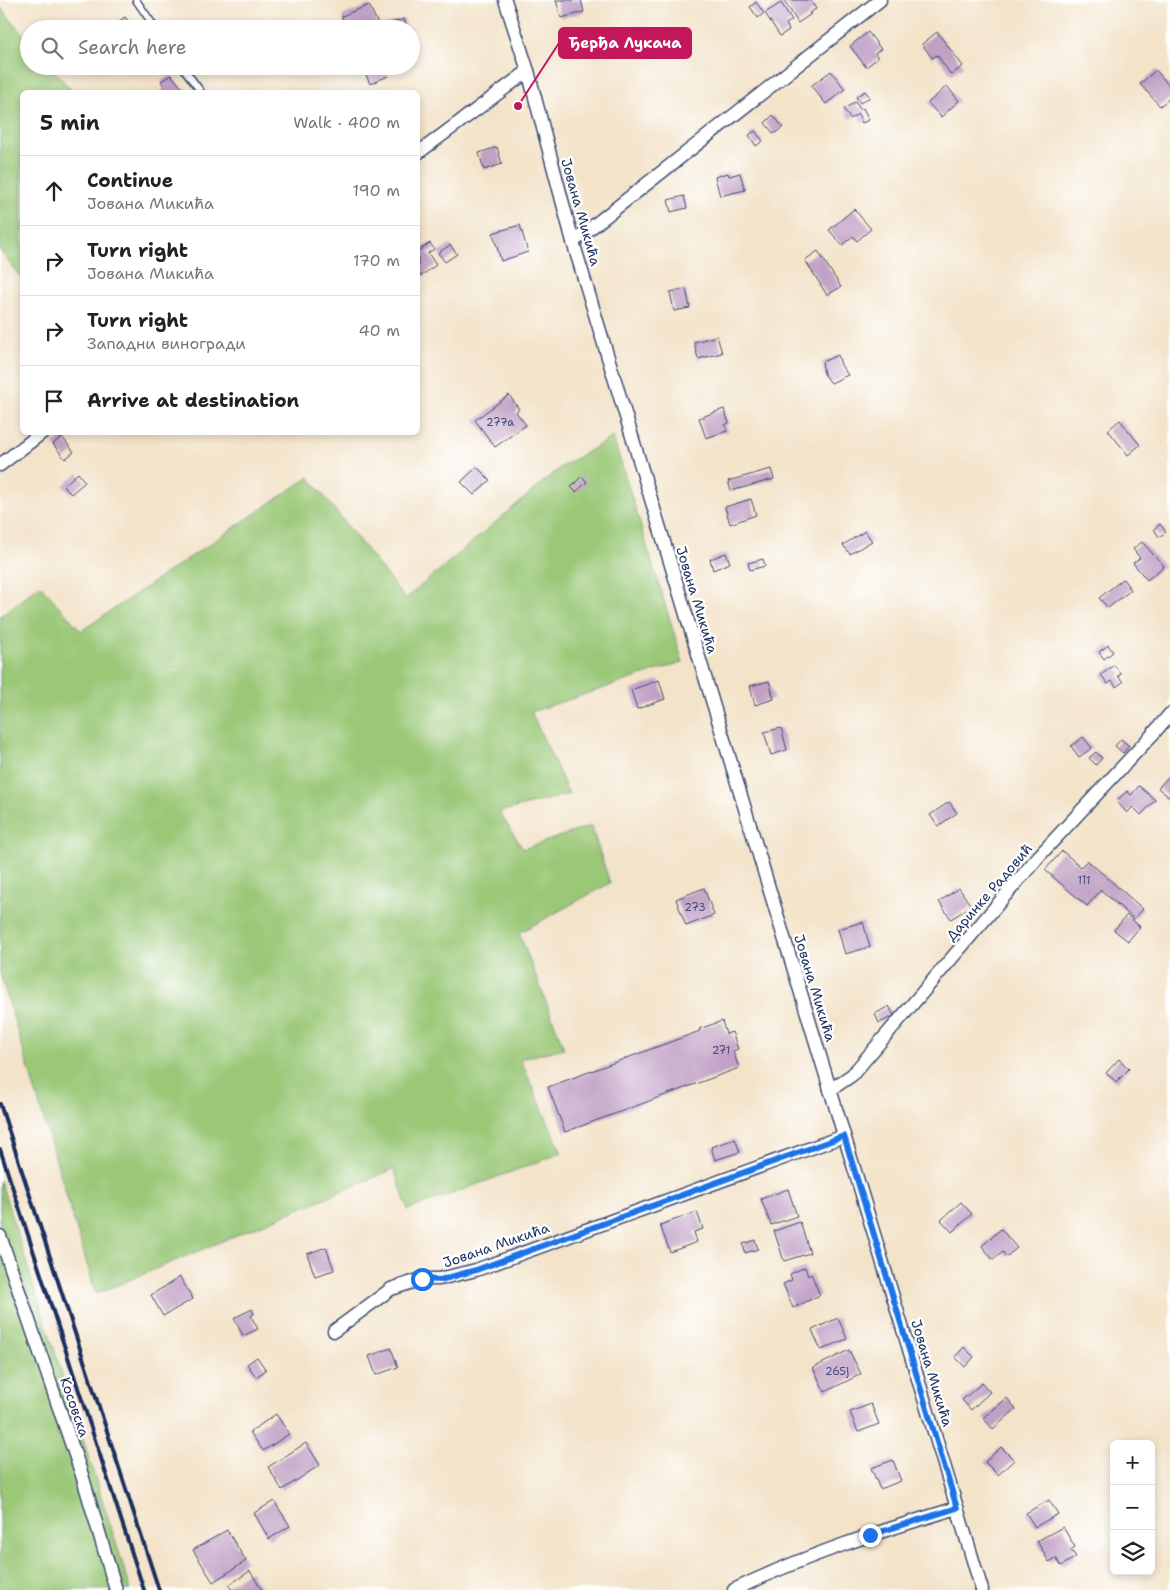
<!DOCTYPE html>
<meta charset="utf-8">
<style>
:root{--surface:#fff;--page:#f2f2f2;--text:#222;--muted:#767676;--line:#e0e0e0}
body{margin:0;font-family:"Shantell Sans",sans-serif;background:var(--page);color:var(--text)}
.controls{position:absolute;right:15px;bottom:15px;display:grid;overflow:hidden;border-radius:8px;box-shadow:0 2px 8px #0003}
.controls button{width:45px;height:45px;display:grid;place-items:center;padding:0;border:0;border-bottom:1px solid var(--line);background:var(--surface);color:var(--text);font:25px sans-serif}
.stop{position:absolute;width:15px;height:15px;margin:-11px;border:4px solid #1a73e8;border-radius:50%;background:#fff}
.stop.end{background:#1a73e8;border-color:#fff;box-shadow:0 1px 5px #0008}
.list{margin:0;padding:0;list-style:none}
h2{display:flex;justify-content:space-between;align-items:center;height:65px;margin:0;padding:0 20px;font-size:21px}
h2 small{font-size:16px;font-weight:400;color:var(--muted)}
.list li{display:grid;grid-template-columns:32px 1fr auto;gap:15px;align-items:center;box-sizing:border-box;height:70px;padding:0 20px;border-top:1px solid var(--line)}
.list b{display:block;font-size:19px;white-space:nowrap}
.list p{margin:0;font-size:16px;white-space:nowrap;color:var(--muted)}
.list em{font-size:16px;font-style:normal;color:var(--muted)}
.icon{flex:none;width:28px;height:28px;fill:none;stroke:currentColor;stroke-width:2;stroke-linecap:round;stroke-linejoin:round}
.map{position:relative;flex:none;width:1170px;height:1590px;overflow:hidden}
.search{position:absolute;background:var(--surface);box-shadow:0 2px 8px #0003;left:20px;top:20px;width:400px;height:55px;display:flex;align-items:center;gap:12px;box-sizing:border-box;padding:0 18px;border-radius:28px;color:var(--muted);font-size:19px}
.panel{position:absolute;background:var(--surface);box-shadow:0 2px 8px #0003;left:20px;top:90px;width:400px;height:345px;border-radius:8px}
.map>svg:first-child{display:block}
</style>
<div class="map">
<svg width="1170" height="1590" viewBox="0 0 1170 1590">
<rect width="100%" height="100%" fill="#fff"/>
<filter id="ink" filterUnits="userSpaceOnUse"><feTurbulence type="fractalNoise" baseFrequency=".02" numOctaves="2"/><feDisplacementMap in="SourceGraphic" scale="10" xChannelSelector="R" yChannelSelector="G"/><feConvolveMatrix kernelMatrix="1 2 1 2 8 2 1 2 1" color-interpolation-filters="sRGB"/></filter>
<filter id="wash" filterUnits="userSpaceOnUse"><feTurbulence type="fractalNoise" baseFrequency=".0096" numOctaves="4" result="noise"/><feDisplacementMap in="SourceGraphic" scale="20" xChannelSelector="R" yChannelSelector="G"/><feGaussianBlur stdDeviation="1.12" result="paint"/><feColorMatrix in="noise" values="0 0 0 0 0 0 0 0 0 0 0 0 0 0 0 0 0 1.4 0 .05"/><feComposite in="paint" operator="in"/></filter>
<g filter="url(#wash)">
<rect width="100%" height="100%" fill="#f3e3c9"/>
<g fill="#9ac877" stroke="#5a7c6a">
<polygon points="0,7 29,41 29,66 50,66 73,92 22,92 22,279 0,251"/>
<polygon points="613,437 683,662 531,712 569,794 499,812 523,849 591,826 610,883 519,933 564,1048 520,1059 562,1153 408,1210 394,1169 96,1294 0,973 0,616 40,585 81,631 309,477 405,599 561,467"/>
<polygon points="0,1180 130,1587 130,1590 0,1590"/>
</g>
<g id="blocks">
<g fill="#c1a0c5">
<polygon points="556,0 581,0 584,12 561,18"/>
<polygon points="784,0 810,0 816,9 809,13 811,14 798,23"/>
<polygon points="756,2 764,13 758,18 750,7"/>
<polygon points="781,3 792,20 786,24 789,30 780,36 765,13"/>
<polygon points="369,5 379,26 404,19 407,29 345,29 342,16"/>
<polygon points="125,17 135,29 113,29 112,26"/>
<polygon points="868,32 881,49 875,53 878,58 866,67 850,46"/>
<polygon points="937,32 963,66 951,75 937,55 932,58 922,44"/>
<polygon points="362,66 383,66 388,76 370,84"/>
<polygon points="1156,70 1170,87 1170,98 1160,106 1140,84"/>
<polygon points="831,71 845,89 826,104 811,86"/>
<polygon points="171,75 184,90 186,89 189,92 160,92 165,88 161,81"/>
<polygon points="947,86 959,101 941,117 928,103"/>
<polygon points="865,91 870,97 860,103 856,97"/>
<polygon points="855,102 861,110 863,108 869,120 862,123 858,114 850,119 844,109"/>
<polygon points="773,115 783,127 774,134 765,123"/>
<polygon points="755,131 763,141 756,146 749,135"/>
<polygon points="497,147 502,164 484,170 479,153"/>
<polygon points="728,173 729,176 740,173 745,190 720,196 715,177"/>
<polygon points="684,196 687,208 671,212 668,200"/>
<polygon points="854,209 871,229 857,241 853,236 842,245 829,230"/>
<polygon points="520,225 528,252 501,261 493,233"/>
<polygon points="430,243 434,249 428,253 436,265 421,276 418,271 418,251"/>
<polygon points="450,245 457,254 445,262 438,253"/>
<polygon points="818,251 841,287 827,295 805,260"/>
<polygon points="686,289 690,308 674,311 670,292"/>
<polygon points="717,336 722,353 698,359 694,342"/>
<polygon points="838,355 841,365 848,375 831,383 824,374 822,362"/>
<polygon points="509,395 519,409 516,412 526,425 495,447 475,420"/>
<polygon points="724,409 729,423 725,425 727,431 706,438 699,418"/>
<polygon points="1120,420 1140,445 1128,455 1108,430"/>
<polygon points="62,437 74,452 65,459 53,444"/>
<polygon points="477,467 490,480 474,495 461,482"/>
<polygon points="771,469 774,479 731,491 728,481"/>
<polygon points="78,473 85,482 71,494 63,486"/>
<polygon points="582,476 587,482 576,492 571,487"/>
<polygon points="751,499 756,515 730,524 725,507"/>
<polygon points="1160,524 1166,532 1159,537 1154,529"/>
<polygon points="865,531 872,541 850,554 843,545"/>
<polygon points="1142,542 1164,566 1147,580 1133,563 1140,558 1133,549"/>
<polygon points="726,553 730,563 713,570 710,559"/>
<polygon points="763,559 765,566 750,570 748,563"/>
<polygon points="1123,579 1131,590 1108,608 1099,598"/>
<polygon points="1108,645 1113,652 1104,659 1099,652"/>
<polygon points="1114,665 1121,674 1118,676 1123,682 1116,687 1112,681 1108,684 1101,675"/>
<polygon points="659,680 665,699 637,709 631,690"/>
<polygon points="769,681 774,699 755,705 750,686"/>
<polygon points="781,728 787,750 771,755 764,732"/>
<polygon points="1083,737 1092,748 1079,757 1071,746"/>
<polygon points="1121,739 1129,746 1123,753 1115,746"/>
<polygon points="1096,752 1102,758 1096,765 1089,758"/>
<polygon points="1169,776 1170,777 1170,798 1158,788"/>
<polygon points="1139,786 1155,800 1141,815 1133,807 1127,813 1116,801 1127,791 1131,795"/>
<polygon points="949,802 957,813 938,826 930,815"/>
<polygon points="1062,851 1081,867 1087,860 1143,909 1134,919 1101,890 1087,906 1045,870"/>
<polygon points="704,888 714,915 686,926 676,899"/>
<polygon points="959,888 971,906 951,919 939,902"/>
<polygon points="1127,915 1140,927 1128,941 1114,930"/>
<polygon points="863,922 870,947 845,954 838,929"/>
<polygon points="889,1006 894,1016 879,1023 875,1014"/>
<polygon points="722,1021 726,1034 732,1032 738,1049 733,1051 739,1068 565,1132 548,1087 700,1031 699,1029"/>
<polygon points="1119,1059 1129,1069 1116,1082 1106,1073"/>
<polygon points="735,1139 740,1152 715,1160 711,1147"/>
<polygon points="788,1189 797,1216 771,1225 761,1199"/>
<polygon points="961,1202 972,1214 952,1232 941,1220"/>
<polygon points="697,1212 703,1229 694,1232 697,1242 670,1252 660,1225"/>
<polygon points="800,1222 810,1253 784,1261 774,1231"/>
<polygon points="1001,1229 1017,1248 1006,1257 1003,1252 993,1260 982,1246"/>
<polygon points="755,1240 758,1249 745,1253 743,1244"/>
<polygon points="326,1247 334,1270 315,1276 307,1254"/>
<polygon points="805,1267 808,1276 811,1274 820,1295 793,1308 783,1284 792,1280 790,1274"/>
<polygon points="180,1277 193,1299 163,1316 151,1295"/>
<polygon points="252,1309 254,1314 251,1316 258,1329 243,1336 234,1318"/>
<polygon points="838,1318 847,1339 821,1350 812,1330"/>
<polygon points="964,1347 974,1357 965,1367 955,1357"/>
<polygon points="391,1348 398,1367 376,1375 369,1356"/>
<polygon points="849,1350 861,1374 825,1392 813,1368"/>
<polygon points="257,1357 266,1370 256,1377 247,1364"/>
<polygon points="982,1383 990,1392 971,1410 962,1400"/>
<polygon points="1007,1398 1016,1409 993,1429 983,1418"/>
<polygon points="871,1404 879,1424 858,1432 850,1412"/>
<polygon points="276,1414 289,1434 263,1451 250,1432"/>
<polygon points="306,1443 320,1465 282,1490 268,1467"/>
<polygon points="1001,1447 1014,1460 998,1475 985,1462"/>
<polygon points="893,1460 901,1481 880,1489 871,1468"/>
<polygon points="1049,1500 1058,1514 1035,1527 1026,1513"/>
<polygon points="274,1501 290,1526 269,1539 254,1513"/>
<polygon points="1063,1527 1075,1547 1071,1550 1076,1557 1061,1566 1056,1558 1049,1562 1037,1541"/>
<polygon points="227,1530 246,1561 213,1582 193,1550"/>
<polygon points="250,1571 262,1590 232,1590 229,1585"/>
</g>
</g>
</g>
<g filter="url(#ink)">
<use href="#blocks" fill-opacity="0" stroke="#3b4a6e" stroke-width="1"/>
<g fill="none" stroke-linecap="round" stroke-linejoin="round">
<defs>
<g id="lane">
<polyline points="136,0 156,29"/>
<polyline points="182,66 201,92"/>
</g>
<g id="street">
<polyline points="505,0 528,71 573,242 982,1590"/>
<polyline points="418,153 528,71"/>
<polyline points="573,242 880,0"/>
<polyline points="0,465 43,432"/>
<polyline points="830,1090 852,1075 1039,856 1152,735 1170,714"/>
<polyline points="0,1236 82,1475 116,1590"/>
<polyline points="334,1331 391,1289 422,1279 439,1279 476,1270 844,1136"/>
<path d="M734,1590C805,1555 881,1531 957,1508"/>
</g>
</defs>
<use href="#lane" stroke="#3b4a6e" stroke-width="9"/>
<use href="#street" stroke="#3b4a6e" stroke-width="15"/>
<use href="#lane" stroke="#fff" stroke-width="6"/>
<use href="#street" stroke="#fff" stroke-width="12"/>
<g stroke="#1b2f5e" stroke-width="4">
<polyline points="0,1104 159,1590"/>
<polyline points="0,1149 144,1590"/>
</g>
</g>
</g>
<g fill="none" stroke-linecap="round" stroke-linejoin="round" filter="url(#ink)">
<polyline stroke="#1a73e8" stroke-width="6" points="422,1279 440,1280 476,1270 844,1136 957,1508 870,1535"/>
</g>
<g text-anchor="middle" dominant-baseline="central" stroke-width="4.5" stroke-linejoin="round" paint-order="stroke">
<g font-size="11" fill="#444b78">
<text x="500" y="422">277a</text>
<text x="1084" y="880">111</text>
<text x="695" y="907">273</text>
<text x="721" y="1050">271</text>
<text x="837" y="1371">265j</text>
</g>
<g font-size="14" fill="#1b2f5e" stroke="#fff">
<text transform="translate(581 212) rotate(74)">Јована Микића</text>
<text transform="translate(697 600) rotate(73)">Јована Микића</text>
<text transform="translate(989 892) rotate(-49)">Даринке Радовић</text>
<text transform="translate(815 988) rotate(73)">Јована Микића</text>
<text transform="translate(496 1245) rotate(-19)">Јована Микића</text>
<text transform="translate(932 1373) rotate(73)">Јована Микића</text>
<text transform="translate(75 1407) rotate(71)">Косовска</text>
</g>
</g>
<path fill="none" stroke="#c2185b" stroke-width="2" d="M518 106L559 43"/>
<circle fill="#c2185b" stroke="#fff" stroke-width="2" cx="518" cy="106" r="5"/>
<rect fill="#c2185b" stroke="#c2185b" stroke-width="2" x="559" y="28" width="132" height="30" rx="5"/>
<g font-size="15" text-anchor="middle" font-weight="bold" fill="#fff">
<text x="625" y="48">Ђерђа Лукача</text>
</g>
</svg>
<div class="controls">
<button>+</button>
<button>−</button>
<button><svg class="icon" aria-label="layers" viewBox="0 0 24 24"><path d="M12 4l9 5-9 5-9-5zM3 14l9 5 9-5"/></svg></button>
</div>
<div class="stop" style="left:422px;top:1279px"></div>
<div class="stop end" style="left:870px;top:1535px"></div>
<div class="search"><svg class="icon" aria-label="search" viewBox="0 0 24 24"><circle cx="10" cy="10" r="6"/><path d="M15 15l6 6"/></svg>Search here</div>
<section class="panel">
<h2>5 min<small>Walk · 400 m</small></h2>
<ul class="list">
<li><svg class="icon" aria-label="ahead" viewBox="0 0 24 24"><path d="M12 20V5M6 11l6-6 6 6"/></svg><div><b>Continue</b><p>Јована Микића</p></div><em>190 m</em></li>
<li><svg class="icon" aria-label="right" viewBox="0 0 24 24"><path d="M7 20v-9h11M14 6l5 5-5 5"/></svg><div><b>Turn right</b><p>Јована Микића</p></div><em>170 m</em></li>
<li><svg class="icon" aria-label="right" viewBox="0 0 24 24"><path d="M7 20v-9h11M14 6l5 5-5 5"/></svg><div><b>Turn right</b><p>Западни виногради</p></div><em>40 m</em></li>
<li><svg class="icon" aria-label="arrive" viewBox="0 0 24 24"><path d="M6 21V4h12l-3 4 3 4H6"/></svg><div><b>Arrive at destination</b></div></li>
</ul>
</section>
</div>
